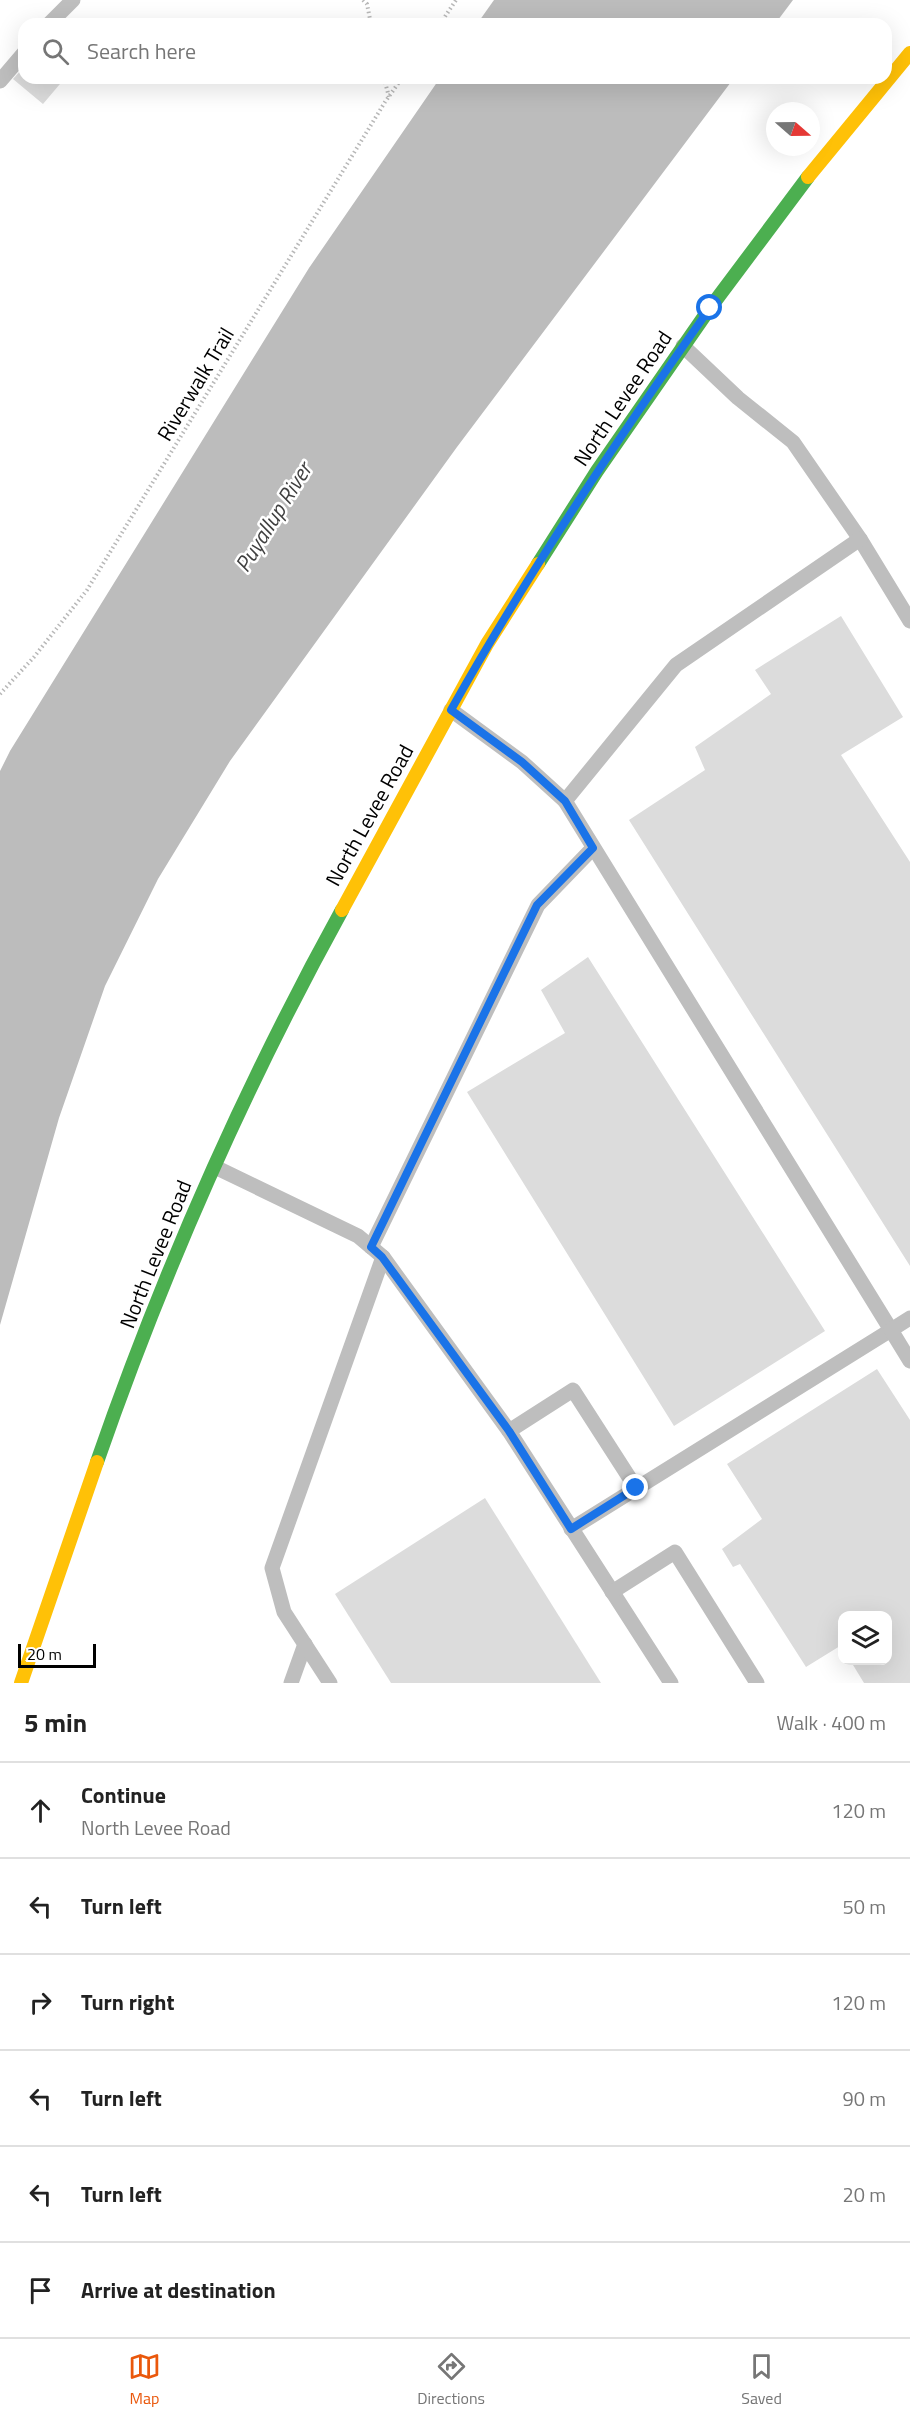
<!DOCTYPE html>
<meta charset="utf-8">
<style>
:root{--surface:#fff;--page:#f6f6f6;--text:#222;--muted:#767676;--line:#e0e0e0;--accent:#ea580c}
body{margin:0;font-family:"Titillium Web",sans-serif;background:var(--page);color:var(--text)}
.controls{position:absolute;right:18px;bottom:18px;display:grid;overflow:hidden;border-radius:12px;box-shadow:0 6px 24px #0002}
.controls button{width:54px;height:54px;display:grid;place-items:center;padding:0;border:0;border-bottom:2px solid var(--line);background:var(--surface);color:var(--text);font:30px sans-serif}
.compass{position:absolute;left:766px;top:102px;width:54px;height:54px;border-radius:50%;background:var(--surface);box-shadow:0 6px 24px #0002;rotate:110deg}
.scale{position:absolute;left:18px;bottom:15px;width:78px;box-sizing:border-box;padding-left:6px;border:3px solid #000;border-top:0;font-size:16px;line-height:21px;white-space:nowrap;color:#000;-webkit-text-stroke:4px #fff;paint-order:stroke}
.stop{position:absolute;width:18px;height:18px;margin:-14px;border:4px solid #1a73e8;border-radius:50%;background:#fff}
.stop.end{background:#1a73e8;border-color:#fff;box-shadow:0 2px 6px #0008}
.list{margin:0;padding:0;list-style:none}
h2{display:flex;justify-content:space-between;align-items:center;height:78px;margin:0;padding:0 24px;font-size:26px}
h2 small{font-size:20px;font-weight:400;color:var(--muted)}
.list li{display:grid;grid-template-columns:39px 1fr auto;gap:18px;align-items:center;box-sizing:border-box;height:96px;padding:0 24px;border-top:2px solid var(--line)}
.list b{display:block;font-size:22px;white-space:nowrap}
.list p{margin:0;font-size:20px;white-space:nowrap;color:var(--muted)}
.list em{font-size:20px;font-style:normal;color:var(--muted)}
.icon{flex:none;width:33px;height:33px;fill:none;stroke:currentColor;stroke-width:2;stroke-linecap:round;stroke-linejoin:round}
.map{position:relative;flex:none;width:910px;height:1683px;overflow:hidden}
.search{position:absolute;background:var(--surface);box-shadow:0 6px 24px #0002;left:18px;right:18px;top:18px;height:66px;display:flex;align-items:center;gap:15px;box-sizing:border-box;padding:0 21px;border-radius:18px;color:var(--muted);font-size:22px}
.sheet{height:654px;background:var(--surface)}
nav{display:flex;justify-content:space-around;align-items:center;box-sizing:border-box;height:84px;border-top:2px solid var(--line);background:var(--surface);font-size:16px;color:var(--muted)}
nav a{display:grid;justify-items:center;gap:3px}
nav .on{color:var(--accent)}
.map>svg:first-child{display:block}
</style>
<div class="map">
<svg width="910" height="1683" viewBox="0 0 910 1683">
<rect width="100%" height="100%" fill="#fff"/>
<g fill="#bcbcbc">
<polygon points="494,0 793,0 775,24 477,24"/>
<polygon points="440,78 734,78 457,447 230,761 158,879 105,986 59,1118 0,1325 0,771 10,751 309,268"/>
</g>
<g fill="#dcdcdc">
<polygon points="24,67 24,78 65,78 43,104 13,79"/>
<polygon points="841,616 903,717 841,755 910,862 910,1266 629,820 705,770 695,747 771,694 755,670"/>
<polygon points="588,957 825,1331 674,1426 467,1092 565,1033 541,990"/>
<polygon points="877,1369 910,1420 910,1683 864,1683 850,1660 888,1660 888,1616 842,1616 842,1649 840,1646 806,1667 740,1564 733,1567 722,1549 762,1519 727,1464"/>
<polygon points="485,1498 601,1683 391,1683 335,1594"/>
</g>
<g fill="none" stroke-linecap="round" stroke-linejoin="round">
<g stroke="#b8b8b8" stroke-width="4" stroke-dasharray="1.5 3" stroke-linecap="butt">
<polyline points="363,0 367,4 371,24"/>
<polyline points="440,24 456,0"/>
<polyline points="384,78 389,97"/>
<polyline points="0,694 34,657 87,590 385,102 402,78"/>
</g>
<g stroke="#bebebe" stroke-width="15">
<polyline points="49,24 73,0"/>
<polyline points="0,81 24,53"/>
<polyline points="683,346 738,398 793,442 860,539 910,621"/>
<polyline points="451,710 522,762 565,801 891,1330 571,1529"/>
<polyline points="565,801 676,665 860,539"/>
<polyline points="215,1167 358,1236 383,1257 509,1431 671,1683"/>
<polyline points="371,1247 538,905 593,848"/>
<polyline points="910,1318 891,1330 910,1361"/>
<polyline points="509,1431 573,1390 636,1488"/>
<polyline points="612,1592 675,1552 757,1683"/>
<polyline points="291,1683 305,1644"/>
<polyline points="330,1683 284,1612 272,1568 383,1257"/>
</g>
<g stroke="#4caf50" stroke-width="14">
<polyline points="538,564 597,471 710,308 808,177"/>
<path d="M97,1462C163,1272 245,1086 342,910"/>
</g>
<g stroke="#ffc107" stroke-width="14">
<polyline points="808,177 910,53"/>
<polyline points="342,910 487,644 538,564"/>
<polyline points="21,1683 97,1462"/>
</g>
</g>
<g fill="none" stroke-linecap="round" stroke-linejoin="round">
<path stroke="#1a73e8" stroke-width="8" d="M636,1488L571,1529L509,1431L382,1257L371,1247L537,905L593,848L565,801L522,762L451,710C529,571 618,438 710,308"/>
</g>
<g text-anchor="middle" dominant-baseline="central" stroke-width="5" stroke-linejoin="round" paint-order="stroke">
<g font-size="21" fill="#000" stroke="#fff">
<text transform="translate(195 384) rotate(-59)">Riverwalk Trail</text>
<text transform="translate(622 398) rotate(-56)">North Levee Road</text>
<text transform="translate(369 815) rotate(-61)">North Levee Road</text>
<text transform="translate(155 1254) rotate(-68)">North Levee Road</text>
</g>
<g font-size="22" font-style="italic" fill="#404040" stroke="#fff">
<text transform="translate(273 517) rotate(-58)">Puyallup River</text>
</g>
</g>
</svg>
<div class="controls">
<button><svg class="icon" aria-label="layers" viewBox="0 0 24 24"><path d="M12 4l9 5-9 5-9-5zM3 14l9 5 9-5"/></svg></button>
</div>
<svg class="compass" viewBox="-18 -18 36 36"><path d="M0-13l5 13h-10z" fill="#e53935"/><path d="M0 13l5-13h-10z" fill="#767676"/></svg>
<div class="scale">20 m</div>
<div class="stop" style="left:710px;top:308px"></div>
<div class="stop end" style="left:636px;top:1488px"></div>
<div class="search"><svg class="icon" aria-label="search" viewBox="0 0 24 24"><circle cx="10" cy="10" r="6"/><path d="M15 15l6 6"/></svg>Search here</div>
</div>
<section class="sheet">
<h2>5 min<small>Walk · 400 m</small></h2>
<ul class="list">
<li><svg class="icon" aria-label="ahead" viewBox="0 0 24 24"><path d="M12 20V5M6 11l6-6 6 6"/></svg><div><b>Continue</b><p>North Levee Road</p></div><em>120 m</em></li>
<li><svg class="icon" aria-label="left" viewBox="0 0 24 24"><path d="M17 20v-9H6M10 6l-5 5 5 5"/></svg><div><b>Turn left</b></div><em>50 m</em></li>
<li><svg class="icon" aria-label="right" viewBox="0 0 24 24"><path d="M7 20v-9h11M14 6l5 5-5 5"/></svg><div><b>Turn right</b></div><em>120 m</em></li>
<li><svg class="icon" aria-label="left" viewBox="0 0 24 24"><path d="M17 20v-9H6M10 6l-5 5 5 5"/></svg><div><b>Turn left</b></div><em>90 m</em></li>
<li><svg class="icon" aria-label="left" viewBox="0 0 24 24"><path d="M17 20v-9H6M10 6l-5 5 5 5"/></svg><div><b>Turn left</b></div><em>20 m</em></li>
<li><svg class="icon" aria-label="arrive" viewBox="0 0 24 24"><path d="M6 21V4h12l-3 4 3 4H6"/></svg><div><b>Arrive at destination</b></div></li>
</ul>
</section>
<nav>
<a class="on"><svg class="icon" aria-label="map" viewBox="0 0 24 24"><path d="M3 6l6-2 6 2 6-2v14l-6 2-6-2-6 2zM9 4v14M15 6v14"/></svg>Map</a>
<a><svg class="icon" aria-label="directions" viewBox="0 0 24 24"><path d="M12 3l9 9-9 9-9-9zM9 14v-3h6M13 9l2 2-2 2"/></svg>Directions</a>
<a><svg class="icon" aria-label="saved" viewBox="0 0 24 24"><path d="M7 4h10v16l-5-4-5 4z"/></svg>Saved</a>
</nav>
